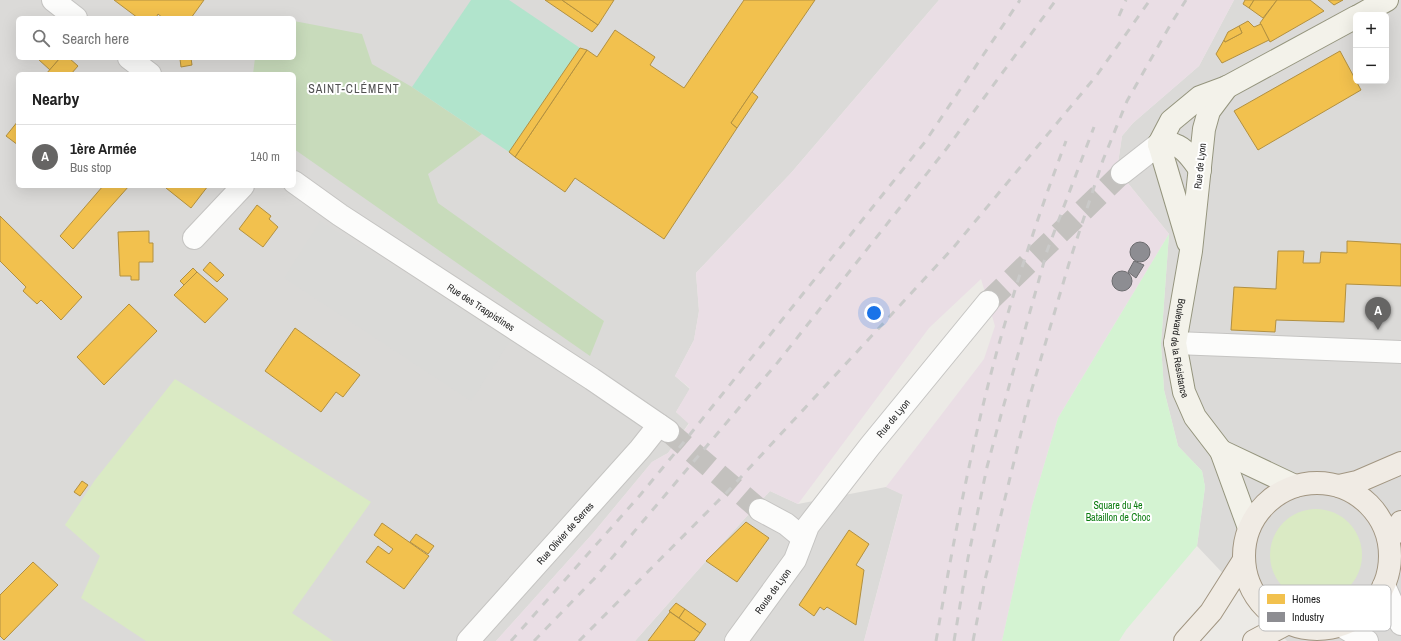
<!DOCTYPE html>
<meta charset="utf-8">
<style>
:root{--surface:#fff;--page:#f6f6f6;--text:#222;--muted:#767676;--line:#e0e0e0;--accent:#666564}
body{margin:0;font-family:"Archivo Narrow",sans-serif;background:var(--page);color:var(--text)}
.controls{position:absolute;right:12px;top:12px;display:grid;overflow:hidden;border-radius:6px;box-shadow:0 4px 16px #0002}
.controls button{width:36px;height:36px;display:grid;place-items:center;padding:0;border:0;border-bottom:1px solid var(--line);background:var(--surface);color:var(--text);font:20px sans-serif}
.you{position:absolute;left:874px;top:313px;width:14px;height:14px;margin:-10px;border:3px solid #fff;border-radius:50%;background:#1a73e8;box-shadow:0 0 0 6px #1a73e833}
.badge{display:grid;place-items:center;width:26px;height:26px;border-radius:50%;background:var(--accent);color:#fff;font-size:13px;font-weight:700}
.pin{position:absolute;translate:-50% -33px;filter:drop-shadow(0 1px 2px #0008)}
.pin::after{content:'';position:absolute;top:21px;width:14px;height:12px;background:inherit;clip-path:polygon(0 0,100% 0,50% 100%)}
.list{margin:0;padding:0;list-style:none}
h2{display:flex;justify-content:space-between;align-items:center;height:52px;margin:0;padding:0 16px;font-size:17px}
h2 small{font-size:13px;font-weight:400;color:var(--muted)}
.list li{display:grid;grid-template-columns:26px 1fr auto;gap:12px;align-items:center;box-sizing:border-box;height:64px;padding:0 16px;border-top:1px solid var(--line)}
.list b{display:block;font-size:15px;white-space:nowrap}
.list p{margin:0;font-size:13px;white-space:nowrap;color:var(--muted)}
.list em{font-size:13px;font-style:normal;color:var(--muted)}
.icon{flex:none;width:22px;height:22px;fill:none;stroke:currentColor;stroke-width:2;stroke-linecap:round;stroke-linejoin:round}
.map{position:relative;flex:none;width:1401px;height:641px;overflow:hidden}
.search{position:absolute;background:var(--surface);box-shadow:0 4px 16px #0002;left:16px;top:16px;width:280px;height:44px;display:flex;align-items:center;gap:10px;box-sizing:border-box;padding:0 14px;border-radius:6px;color:var(--muted);font-size:15px}
.panel{position:absolute;background:var(--surface);box-shadow:0 4px 16px #0002;left:16px;top:72px;width:280px;height:116px;border-radius:6px}
.map>svg:first-child{display:block}
</style>
<div class="map">
<svg width="1401" height="641" viewBox="0 0 1401 641">
<rect width="100%" height="100%" fill="#eceae6"/>
<g fill="#dbdad8" fill-rule="evenodd">
<path d="M0,0H939L791,173L696,273L699,311L694,340L675,376L690,389L676,412L689,423L668,453L652,462L594,532L496,641H0ZM18,18H294V58H18ZM18,74H294V186H18Z"/>
<path d="M1234,0H1401V641H1287L1197,546L1205,487L1202,471L1178,446L1164,390L1161,344L1169,234L1127,182L1118,163L1122,136L1133,123L1199,66ZM1356,15H1386V81H1356Z"/>
<polygon points="886,487 903,494 864,641 635,641 706,561 770,491 798,504"/>
</g>
<polygon fill="#eadee5" points="939,0 1234,0 1199,66 1133,123 1122,136 1118,163 1127,182 1169,234 1058,418 1032,506 1002,641 864,641 903,495 886,487 984,359 995,326 981,279 929,328 798,504 770,491 706,561 635,641 496,641 594,532 652,462 668,453 689,424 676,412 690,388 675,376 694,340 699,311 696,273 791,173"/>
<polygon fill="#dadad8" points="320,221 511,340 471,401 284,278"/>
<g fill="#daeac4">
<polygon points="175,379 371,502 292,613 333,641 146,641 81,598 100,556 65,525 95,480"/>
<circle cx="1316" cy="555" r="46"/>
</g>
<polygon fill="#c8dbbb" points="294,21 362,34 372,64 412,87 482,134 428,174 438,203 604,321 590,356 294,149 294,74 253,74 255,58 294,58"/>
<polygon fill="#d4f3d2" points="1169,234 1161,344 1164,390 1178,446 1202,471 1205,487 1197,546 1126,630 1119,641 1002,641 1032,506 1058,418"/>
<polygon fill="#b1e4cc" points="471,0 509,0 580,48 509,152 412,87"/>
<g fill="#f2c14e" stroke="#b29040">
<polygon points="114,0 204,0 191,18 163,18 158,14 156,18 138,18"/>
<polygon points="545,0 562,0 598,25 592,32"/>
<polygon points="562,0 614,0 598,25"/>
<polygon points="744,0 815,0 731,123 737,128 664,239 575,178 565,192 515,157 587,50 597,57 615,30 655,57 650,65 684,88"/>
<polygon points="1245,0 1254,0 1249,8 1243,4"/>
<polygon points="1254,0 1277,0 1263,18 1249,8"/>
<polygon points="1277,0 1310,0 1324,11 1270,42 1260,23"/>
<polygon points="1328,0 1343,0 1334,5"/>
<polygon points="1248,21 1254,27 1261,24 1269,40 1222,63 1216,54 1224,40 1225,42 1242,33 1239,26"/>
<polygon points="1239,26 1242,33 1225,42 1224,40 1228,32"/>
<polygon points="580,48 587,50 515,157 509,152"/>
<polygon points="1340,51 1361,90 1258,150 1234,111"/>
<polygon points="39,58 60,58 50,70 38,59"/>
<polygon points="60,58 69,58 78,66 71,74 46,74"/>
<polygon points="191,58 192,65 181,67 180,59"/>
<polygon points="752,92 758,97 737,128 731,123"/>
<polygon points="18,121 18,145 6,136"/>
<polygon points="103,186 129,186 73,249 60,236"/>
<polygon points="167,186 208,186 191,208 166,188"/>
<polygon points="257,205 271,216 269,219 278,227 263,247 239,229"/>
<polygon points="0,216 82,297 61,320 41,300 37,304 23,291 26,287 0,261"/>
<polygon points="149,231 149,243 153,243 153,262 139,262 139,280 131,280 131,276 120,276 118,232"/>
<polygon points="1347,241 1401,244 1401,286 1346,284 1344,322 1276,320 1275,332 1231,330 1234,287 1276,289 1278,251 1304,251 1303,263 1320,263 1321,252 1347,253"/>
<polygon points="210,262 224,275 217,282 203,270"/>
<polygon points="193,268 197,272 184,285 180,281"/>
<polygon points="197,272 228,299 205,323 174,295"/>
<polygon points="129,304 157,331 104,385 77,357"/>
<polygon points="295,328 360,375 343,397 336,392 321,412 265,371"/>
<polygon points="82,481 88,485 80,496 74,492"/>
<polygon points="746,522 769,538 737,582 706,561"/>
<polygon points="382,523 429,556 404,589 366,562 378,546 389,554 393,549 374,535"/>
<polygon points="849,530 869,544 856,565 864,570 856,625 827,607 824,610 820,607 814,616 799,605"/>
<polygon points="416,534 434,546 428,554 410,542"/>
<polygon points="33,562 58,585 4,640 0,636 0,595"/>
<polygon points="676,603 685,609 679,618 669,611"/>
<polygon points="685,609 706,624 700,633 679,618"/>
<polygon points="670,612 700,633 694,641 648,641"/>
</g>
<g fill="#8d8d92" stroke="#6c6c6f">
<circle cx="1140" cy="252" r="10"/>
<polygon points="1134,261 1144,265 1136,278 1128,272"/>
<circle cx="1122" cy="281" r="10"/>
</g>
<g fill="none" stroke-linecap="round" stroke-linejoin="round">
<g stroke="#c3c1be" stroke-width="22" stroke-dasharray="22 11" stroke-linecap="butt">
<polyline points="988,302 1122,173"/>
<polyline points="668,431 760,510"/>
</g>
<defs>
<g id="minor">
<polyline points="53,0 76,18"/>
<polyline points="129,58 150,74"/>
<polyline points="1122,173 1159,144"/>
<path id="s1" d="M294,182L340,215L592,379L668,431"/>
<polyline points="194,238 243,186"/>
<polyline points="1175,343 1401,352"/>
<polyline points="760,510 786,524 803,538"/>
<polyline points="1384,585 1401,624"/>
<polyline points="1340,625 1367,641"/>
<path id="s2" d="M468,641L640,449L659,425"/>
<path id="s3" d="M736,641L795,560L808,526L870,446L988,302"/>
</g>
<g id="secondary">
<polyline points="1360,15 1387,0"/>
<path id="s4" d="M1227,87L1209,111L1204,129L1191,251L1175,343L1184,392L1195,417L1221,451L1249,528"/>
<polyline points="1159,144 1171,121 1200,97 1227,87 1356,17"/>
<polyline points="1159,144 1188,242"/>
<path d="M1159,144C1163,144 1170,143 1175,145C1185,148 1194,161 1200,170"/>
<polyline points="1221,451 1295,486"/>
</g>
<g id="primary">
<circle cx="1317" cy="556" r="73"/>
<polyline points="1339,486 1357,482 1401,463"/>
<polyline points="1389,540 1401,522"/>
<polyline points="1185,641 1211,612 1244,560"/>
<polyline points="1254,641 1288,623"/>
</g>
</defs>
<use href="#minor" stroke="#c5c4c2" stroke-width="24"/>
<use href="#secondary" stroke="#95957e" stroke-width="24"/>
<use href="#primary" stroke="#a29682" stroke-width="24"/>
<use href="#minor" stroke="#fcfcfb" stroke-width="22"/>
<use href="#secondary" stroke="#f3f2ea" stroke-width="22"/>
<use href="#primary" stroke="#f0ebe4" stroke-width="22"/>
<g stroke="#cacac9" stroke-width="3" stroke-dasharray="8 8" stroke-linecap="butt">
<polyline points="1119,16 1126,0"/>
<polyline points="511,641 641,494 675,453 925,142 1020,0"/>
<polyline points="534,641 594,579 778,362 947,148 1056,0"/>
<polyline points="579,641 729,490 953,248 1097,75 1150,0"/>
<path d="M936,641C953,544 971,446 997,351C1017,280 1040,210 1066,141"/>
<polyline points="954,641 968,558 987,467 1001,415 1047,251 1094,127"/>
<polyline points="973,641 985,580 1031,392 1070,260 1103,160 1127,101 1172,22 1186,0"/>
</g>
</g>
<g text-anchor="middle" dominant-baseline="central" stroke-width="4" stroke-linejoin="round" paint-order="stroke">
<g font-size="10" fill="#1e1e1e" stroke="#fff">
<text transform="translate(1200 166) rotate(-84)">Rue de Lyon</text>
<text stroke="none"><textPath href="#s1" startOffset="225">Rue des Trappistines</textPath></text>
<text stroke="none"><textPath href="#s4" startOffset="270">Boulevard de la Résistance</textPath></text>
<text stroke="none"><textPath href="#s3" startOffset="274">Rue de Lyon</textPath></text>
<text stroke="none"><textPath href="#s2" startOffset="145">Rue Olivier de Serres</textPath></text>
<text stroke="none"><textPath href="#s3" startOffset="62">Route de Lyon</textPath></text>
</g>
<g font-size="10" fill="#0b7c10" stroke="#fff">
<text x="1118" y="505">Square du 4e<tspan x="1118" dy="12">Bataillon de Choc</tspan></text>
</g>
<g font-size="12" letter-spacing="1" fill="#515151" stroke="#fff">
<text x="354" y="89">SAINT-CLÉMENT</text>
</g>
</g>
<rect x="1259" y="585" width="132" height="46" rx="6" fill="#fff" stroke="#bcbcbc" stroke-width="1"/>
<rect x="1267" y="594" width="18" height="10" fill="#f2c14e"/>
<rect x="1267" y="612" width="18" height="10" fill="#8d8d92"/>
<g font-size="11" fill="#1e1e1e">
<text x="1292" y="603">Homes</text>
<text x="1292" y="621">Industry</text>
</g>
</svg>
<div class="controls">
<button>+</button>
<button>−</button>
</div>
<div class="you"></div>
<div class="pin badge" style="left:1378px;top:330px">A</div>
<div class="search"><svg class="icon" aria-label="search" viewBox="0 0 24 24"><circle cx="10" cy="10" r="6"/><path d="M15 15l6 6"/></svg>Search here</div>
<section class="panel">
<h2>Nearby<small></small></h2>
<ul class="list">
<li><span class="badge">A</span><div><b>1ère Armée</b><p>Bus stop</p></div><em>140 m</em></li>
</ul>
</section>
</div>
